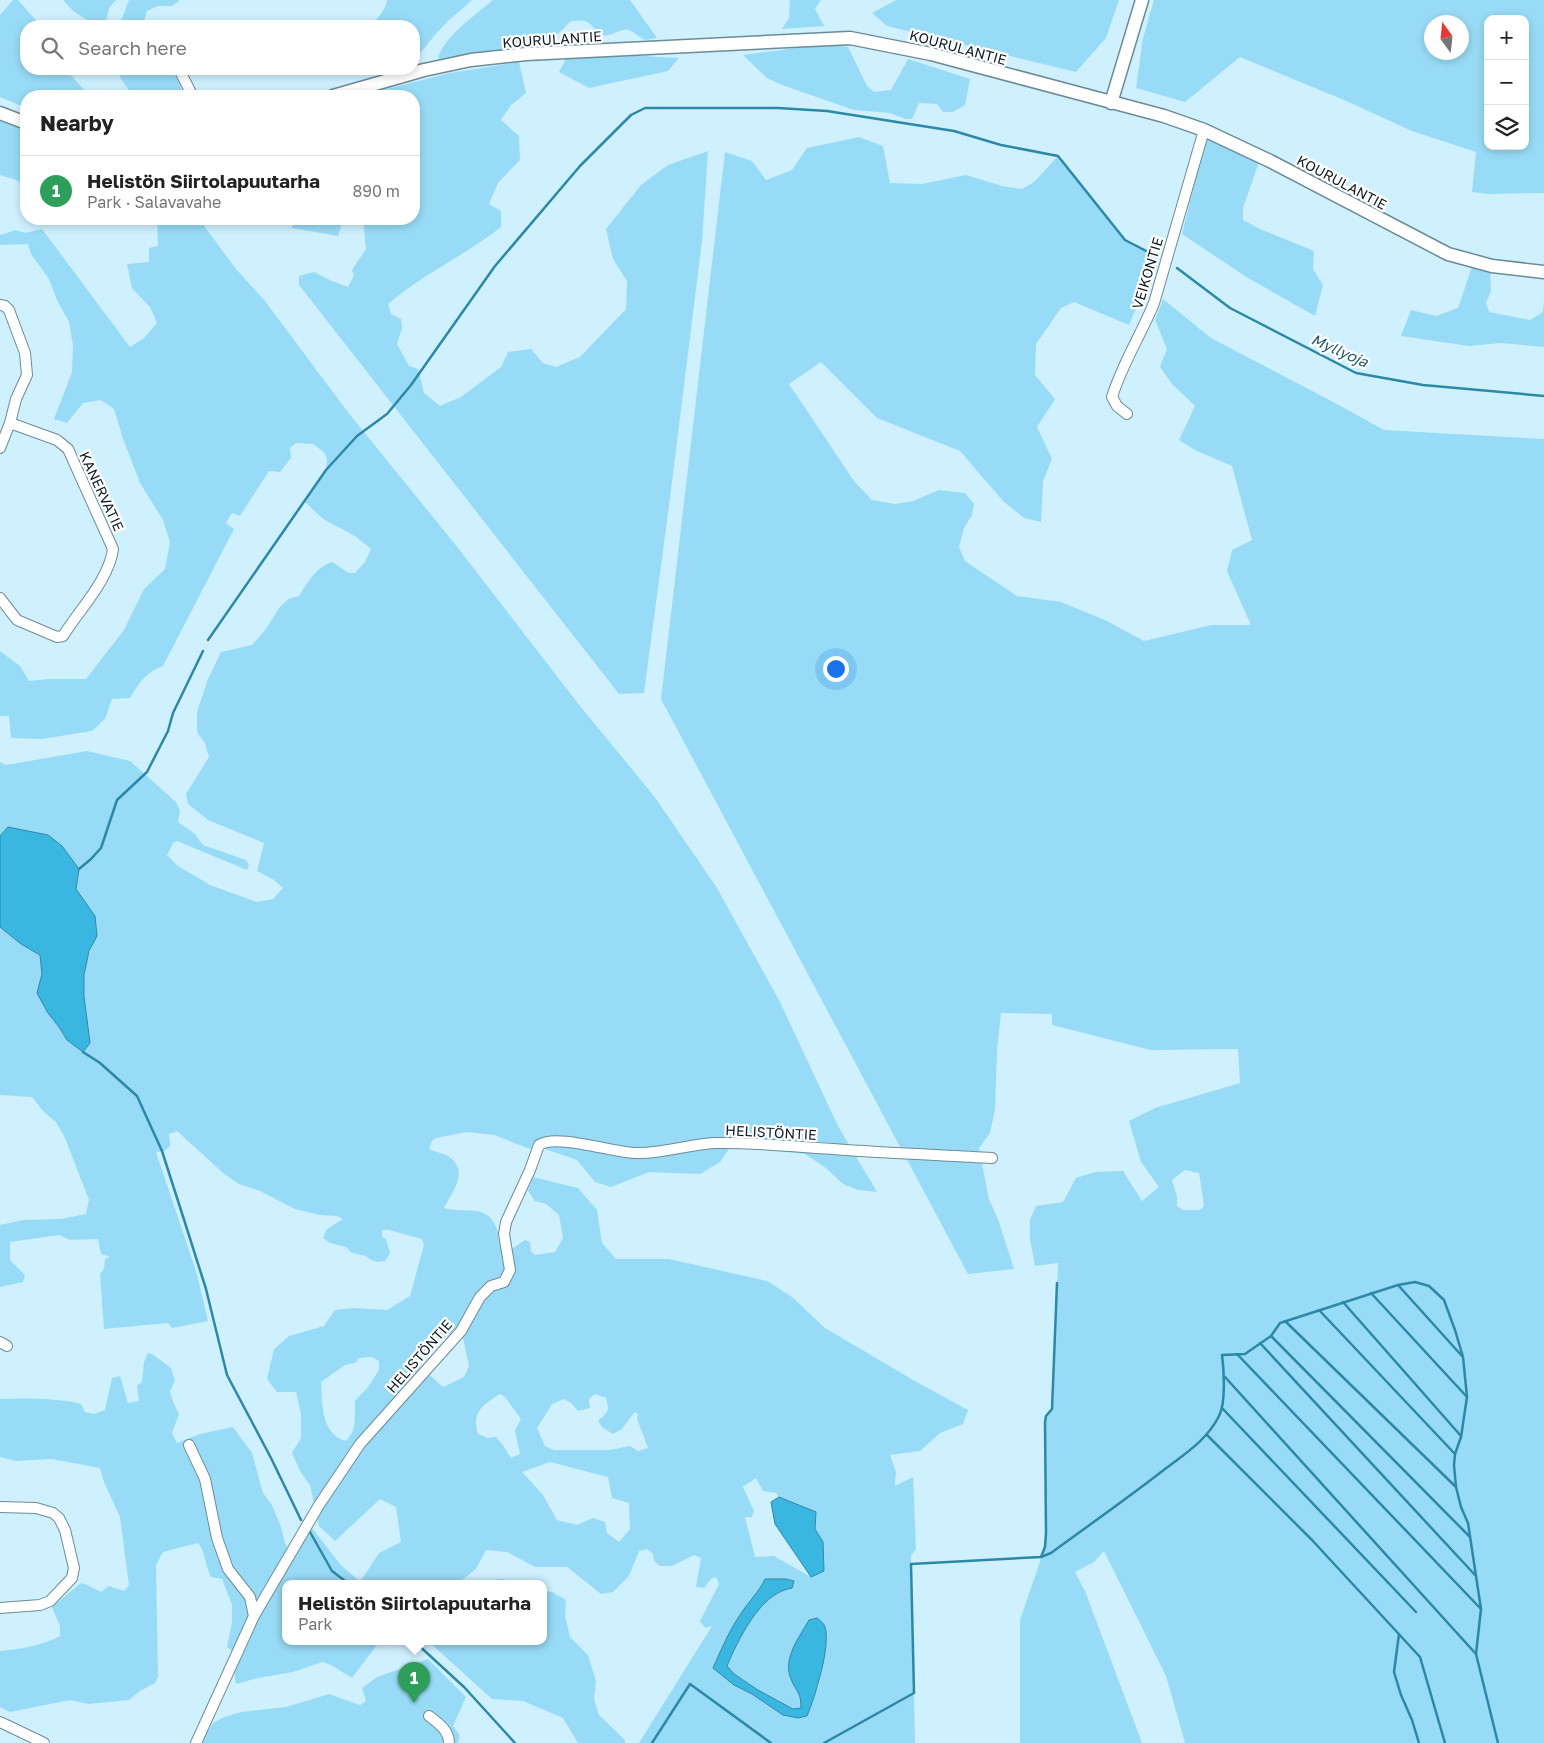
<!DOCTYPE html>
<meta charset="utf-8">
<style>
:root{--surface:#fff;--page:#f2f2f2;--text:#222;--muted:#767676;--line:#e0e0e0;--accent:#db2777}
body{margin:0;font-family:"Golos Text",sans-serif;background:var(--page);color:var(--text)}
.controls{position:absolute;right:15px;top:15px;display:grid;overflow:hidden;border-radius:10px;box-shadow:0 2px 8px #0003}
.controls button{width:45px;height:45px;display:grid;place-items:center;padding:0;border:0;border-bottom:1px solid var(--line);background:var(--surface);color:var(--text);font:25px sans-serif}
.compass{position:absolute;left:1424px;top:15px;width:45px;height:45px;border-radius:50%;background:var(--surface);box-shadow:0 2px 8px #0003;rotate:345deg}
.you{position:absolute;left:835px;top:668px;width:18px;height:18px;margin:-12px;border:4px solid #fff;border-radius:50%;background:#1a73e8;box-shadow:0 0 0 8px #1a73e833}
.badge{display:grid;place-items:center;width:32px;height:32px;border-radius:50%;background:var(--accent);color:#fff;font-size:16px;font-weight:700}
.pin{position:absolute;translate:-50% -41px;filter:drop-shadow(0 1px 2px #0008)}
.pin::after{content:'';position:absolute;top:26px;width:18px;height:15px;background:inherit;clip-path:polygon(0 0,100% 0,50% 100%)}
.popup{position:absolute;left:282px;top:1580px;width:265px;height:65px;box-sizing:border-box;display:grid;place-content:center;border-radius:10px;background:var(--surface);filter:drop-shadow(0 1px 4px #0005);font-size:16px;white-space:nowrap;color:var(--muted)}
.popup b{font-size:19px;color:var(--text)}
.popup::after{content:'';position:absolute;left:50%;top:100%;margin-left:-10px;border:10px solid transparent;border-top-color:var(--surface)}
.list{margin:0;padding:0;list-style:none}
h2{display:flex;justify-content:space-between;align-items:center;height:65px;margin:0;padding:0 20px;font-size:21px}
h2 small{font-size:16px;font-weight:400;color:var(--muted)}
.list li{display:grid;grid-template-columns:32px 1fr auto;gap:15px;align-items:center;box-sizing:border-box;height:70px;padding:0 20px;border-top:1px solid var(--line)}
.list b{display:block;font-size:19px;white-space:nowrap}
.list p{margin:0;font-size:16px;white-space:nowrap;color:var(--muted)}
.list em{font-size:16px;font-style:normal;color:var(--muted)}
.icon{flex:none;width:28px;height:28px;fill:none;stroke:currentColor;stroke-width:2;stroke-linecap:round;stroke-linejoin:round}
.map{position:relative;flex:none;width:1544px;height:1743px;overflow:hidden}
.search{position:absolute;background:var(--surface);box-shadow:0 2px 8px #0003;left:20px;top:20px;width:400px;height:55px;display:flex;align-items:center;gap:12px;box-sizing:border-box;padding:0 18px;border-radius:20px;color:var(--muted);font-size:19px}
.panel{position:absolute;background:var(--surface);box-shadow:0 2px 8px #0003;left:20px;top:90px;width:400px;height:135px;border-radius:20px}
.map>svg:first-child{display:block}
</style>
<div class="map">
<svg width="1544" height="1743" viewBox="0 0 1544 1743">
<rect width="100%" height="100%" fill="#cff1ff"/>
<g fill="#98dbf6" fill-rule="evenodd">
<polygon points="13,0 18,0 41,26 26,26 26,69 65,69 90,96 26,96 26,108 0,97 0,15"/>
<polygon points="63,0 116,0 109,8 106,23 90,22 73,11"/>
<polygon points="129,0 178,0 179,1 172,6 158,6 147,11 144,22 145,26 119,26"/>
<path d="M387,0H472L448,21L435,35L418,56L414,57V26H373C377,17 385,11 387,0Z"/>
<path d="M493,0H630L657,38L645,40C640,38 636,33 631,31C621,26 612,38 601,35C595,33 595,27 590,24C585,19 577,21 571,21L558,34L545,39L528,41L520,48L477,53L440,60L438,57C448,33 473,17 493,0Z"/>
<polygon points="790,0 821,0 815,9 824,26 782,29 789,18"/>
<polygon points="896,0 1119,0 1106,38 1076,72 887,26 872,13"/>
<path d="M1154,0H1544V193L1488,194L1472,192L1476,152L1412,131L1344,100L1240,57L1185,102L1136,88L1143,38ZM1488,19H1525V146H1488ZM1432,22H1462V52H1432Z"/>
<polygon points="833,45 848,47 867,86 874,92 891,90 908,59 970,79 965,105 953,112 943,112 937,104 919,103 912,119 906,119 890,113 854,110 782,85 767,78 743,55 796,48"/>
<polygon points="587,53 679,58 668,71 589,88 559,72 568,55"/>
<path d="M519,62L526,93L511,105L501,120L519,136L520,160L498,183L489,204L501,211V227C466,255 423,274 388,304L391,314L401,319L402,328L397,344L409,366L418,369L424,393L440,406L461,397L501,367L508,352L531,349L543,363L556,367L580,357L626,309L627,281L613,259L606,229L641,185L668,165L708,151L702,241L669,506L644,693L619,694L299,285V276L314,272L332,281L348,287L354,275L352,270L366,249L363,219H414V96H359L450,73Z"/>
<polygon points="117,69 170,69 179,82 183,96 133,96 121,79"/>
<polygon points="0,120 26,131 26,186 16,180 0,175"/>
<path d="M859,137L883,146L890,183L922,184L966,175L1002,186L1022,189L1034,182L1058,156L1125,240L1158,257L1129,325L1074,302L1061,308L1036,344L1035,375L1055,399L1037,427L1052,459L1043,481L1041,522L1024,518L1003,501L960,451L877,418L821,362L789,384L854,481L872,500L895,504L913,501L939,490L965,493L974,504L972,515L964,528L959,547L965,561L1017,596L1061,602L1107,621L1144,641L1211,625H1251L1227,571L1232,550L1252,540L1232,466L1195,450L1179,440L1195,406L1172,384L1160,367L1167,349L1155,320L1163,299L1211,338L1337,404L1384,430L1544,439V1743H1185L1166,1676L1104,1551L1094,1562L1075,1572L1085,1591L1142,1743H1020V1620L1045,1547V1422L1046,1416L1052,1409L1058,1263L1035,1266L1030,1239V1220L1036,1206L1063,1202L1076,1178L1095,1172L1123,1171L1142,1201L1159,1187L1141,1162L1129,1121L1155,1108L1240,1083L1238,1049L1151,1050L1052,1025V1014L1001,1013L997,1051L995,1109L990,1133L979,1148L989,1199L999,1222L1014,1269L968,1274L661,699L725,152L752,161L766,180L792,170L807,148ZM1185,1170L1199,1173L1204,1206L1200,1210H1183L1177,1206V1197L1172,1180Z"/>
<polygon points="1205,139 1260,159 1243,208 1243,220 1260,229 1314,251 1313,269 1323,285 1315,316 1248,278 1182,234"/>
<path d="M157,219H199L236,269L265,301L347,411L458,548L580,706L654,796L717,888L779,1000L838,1126L877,1192L858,1190L843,1184L826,1168L805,1154L731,1146L720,1162L700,1174L649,1172L611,1187L595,1182L577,1160L542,1148L530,1149L494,1135L467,1132L436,1138L432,1141L429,1149C435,1152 443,1153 448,1156C470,1170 453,1191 444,1208C463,1214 487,1203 496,1227C500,1234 497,1242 502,1250L513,1248L525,1240L530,1242L531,1251L535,1255L555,1252L563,1238L559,1215L546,1204L535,1201L528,1191L533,1177L578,1188L597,1210L602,1243L616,1259H669L767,1281L792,1297L825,1328L913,1380L968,1410L963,1424L940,1433L920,1451L890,1455L896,1472L895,1486L913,1477L916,1549L911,1556L915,1743H639L712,1626L705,1628L700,1621L719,1584L716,1577L711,1579L704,1588L696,1587L701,1558L694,1555L672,1566H660L654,1561L653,1554L647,1549L639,1551L629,1576L613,1592L601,1594L567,1567H535L507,1552L486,1550L476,1569L458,1583L503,1579L518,1584H285V1642H379L352,1678L331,1665L322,1662L293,1672L258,1678L236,1684L234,1670L239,1656L227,1647L232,1623V1605L222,1579L211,1577C205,1565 206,1553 198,1543L163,1552L156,1565L158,1677L155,1683L140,1691L129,1700L88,1704L70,1700L10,1712L0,1707V1651C21,1649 41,1646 60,1636V1626L51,1605L58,1602L81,1583L85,1584L101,1592L109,1586L124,1591L129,1585L120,1517L104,1482L100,1468L52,1459L16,1461L0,1457V1399C22,1398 60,1398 81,1404L85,1412L94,1414L105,1410L112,1378L120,1376L128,1403L139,1401L137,1386L142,1382L144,1362L148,1353L152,1354L171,1368L175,1380L170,1392L174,1404L179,1414L172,1433L177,1443L200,1434L233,1427L252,1453L263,1493L272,1505L281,1527L285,1543L293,1558L312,1528L340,1564L360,1582L379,1553L401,1542L396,1507L380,1499L335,1541L319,1526L310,1485L300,1471L292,1453L301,1438V1414L296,1392H277L267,1379L274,1349L289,1336L324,1326L335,1310L352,1308L387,1310L410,1296L424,1245L422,1239L389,1230H382V1237L386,1239L390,1253L385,1261L378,1262L371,1260L366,1256L352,1253L346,1247L330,1243L323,1238L327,1229L343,1219L337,1216L320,1215L295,1209L260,1191L239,1184L223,1173L177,1131L169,1134L170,1146L164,1151L156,1152L197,1274L208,1321L172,1328L168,1323L104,1329L100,1274L104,1269L105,1259L110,1257L101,1254L98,1239L70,1240L59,1235L10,1242V1260L25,1275L23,1282L0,1287V1225L23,1220L61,1219L86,1214L89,1200L65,1138L56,1122L43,1111L32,1097L0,1095V927L21,944L40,955L43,974L38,993C46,1010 57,1024 67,1040L90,1043C86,1002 76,974 97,936L83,899L76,889L79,868L48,835L9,827L0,836V762L6,765L87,751L130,761L176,802L180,811L178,822L195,834L203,845L246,860L249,865L247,870L177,841L173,843L167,855L178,866L210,885L257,902L273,899L283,888L274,880L257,871L264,843L208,820L188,804L186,794L209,757L205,743L197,732V712L208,679L221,652L252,645L266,629L279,608L288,599L299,596C308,582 316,567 332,562L349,573H355L365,562L371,549L355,536L323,519L304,501L326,470L327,459L324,452L313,444L296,443L290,448L291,458L280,472L269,471L240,516L232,513L226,523L234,529L163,666C146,672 139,683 130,698L112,699L105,719L92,731L42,739L11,738L9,716H0V651L20,666L29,681L48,679H86L124,630L144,589L165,569L170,542L163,520L140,483L122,436L114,409L101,400L83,403L67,423L54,419L72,372L73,346L69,322L57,300L49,279L31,254L28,244L0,245V235L16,230L25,233L42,229L130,347L144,338L157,323L150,307L132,288L127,264L149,262V248L158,246ZM449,1334L463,1338L469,1366L464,1377L443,1387L415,1362L428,1348ZM371,1357L379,1361V1370L368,1387L355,1401C354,1416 358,1429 346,1441C321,1435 322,1402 321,1382L345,1365L355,1363L359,1358ZM500,1394L505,1397L521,1419L515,1430L520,1454L511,1458L503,1445L496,1437L488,1438L478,1434C471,1412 483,1405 500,1394ZM595,1394L606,1398C610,1412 608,1412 598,1421L603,1428L613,1434L622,1429L635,1412L638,1414L637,1419L648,1448L638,1451L630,1446L610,1450H554L545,1446L537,1428L552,1404L564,1399L571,1403L578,1411L590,1408L589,1399ZM550,1462L608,1477L612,1498L629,1503L630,1529L619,1542L607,1533L605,1522L593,1518L577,1525L557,1520L543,1495L522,1472ZM756,1478L763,1491L776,1493L779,1497L802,1506L823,1542L824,1571L811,1577L774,1556L755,1557L745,1517H752L754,1511L743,1487ZM765,1579L794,1582L792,1588C773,1591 751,1617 742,1633C736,1643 732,1655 727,1666L733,1674L758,1690L794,1709L801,1708V1695L790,1678L793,1648L809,1620L817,1618L827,1637L819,1686L798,1718L734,1685L713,1668C721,1650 729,1631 740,1615C748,1602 759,1593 765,1579Z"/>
<polygon points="293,219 343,219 338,236 292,228"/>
<polygon points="1473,264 1490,268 1491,291 1486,303 1489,312 1530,320 1543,312 1544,300 1544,347 1501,343 1469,346 1401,336 1411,310 1436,316 1458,308"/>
<polygon points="543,1591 552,1592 566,1600 565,1616 570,1637 588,1655 596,1681 594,1699 599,1715 625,1740 625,1743 578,1743 563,1718 523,1701 492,1699 429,1642 543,1642"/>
<polygon points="428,1659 466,1697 453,1726 460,1735 458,1743 201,1743 213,1723 222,1718 241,1712 286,1707 329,1694 360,1705 366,1701 362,1688 377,1677"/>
</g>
<g fill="#39b7e1" stroke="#2d88a7">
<polygon points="8,827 48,835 62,846 79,869 76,889 95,916 97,936 89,951 84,975 84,996 90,1043 83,1052 67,1040 59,1027 48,1013 37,993 42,974 40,955 21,944 0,927 0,836"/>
<polygon points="779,1497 816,1512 815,1529 823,1542 824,1571 811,1577 775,1524 771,1502"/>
<path d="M765,1579H786L794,1581L792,1588C760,1593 738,1640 727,1666L734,1674L758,1690L793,1709L801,1708C801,1691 796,1692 791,1679C782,1659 800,1636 809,1620L817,1618C820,1621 824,1623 825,1627C831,1646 815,1697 807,1716L798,1718L783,1715L752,1694L734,1685L713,1668C721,1650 729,1631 740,1615C748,1602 759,1592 765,1579Z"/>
</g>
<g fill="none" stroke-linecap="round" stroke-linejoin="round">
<g stroke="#2d88a7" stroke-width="2.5">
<polyline points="1177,268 1230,308 1356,373 1423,385 1544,396"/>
<polyline points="208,640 326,470 357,436 387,414 411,385 495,266 580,166 631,115 645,108 778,108 827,111 954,131 1001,145 1058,156 1125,240 1158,257"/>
<polyline points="79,869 91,859 101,848 117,800 147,772 168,731 173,713 203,651"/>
<polyline points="83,1052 100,1063 137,1096 162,1151 187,1229 206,1289 227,1375 271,1458 301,1520"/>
<polyline points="1398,1285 1462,1356"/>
<polyline points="1371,1293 1467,1397"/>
<polyline points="1343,1302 1461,1436"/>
<polyline points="1319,1310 1455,1454"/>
<polyline points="1285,1321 1456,1487"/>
<polyline points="1271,1336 1470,1537"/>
<polyline points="1260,1343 1475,1575"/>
<polyline points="1237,1354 1481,1609"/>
<polyline points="1225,1377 1476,1654"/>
<polyline points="1222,1408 1416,1612"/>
<polyline points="1207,1435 1312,1540 1420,1657 1445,1743"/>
<polyline points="310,1532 332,1571 349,1584"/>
<polyline points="1041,1557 1045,1547 1046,1533 1045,1422 1046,1416 1052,1409 1057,1283"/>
<polyline points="1399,1634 1394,1672 1401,1695 1412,1720 1419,1743"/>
<polyline points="415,1642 464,1687 515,1743"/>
<polyline points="652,1743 690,1684 771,1743"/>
<path d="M824,1743L914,1693L911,1564L1041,1557L1051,1553C1089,1525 1128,1498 1165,1469C1186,1453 1207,1440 1219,1416C1226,1403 1224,1370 1222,1355L1245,1354L1271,1336L1280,1323L1398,1285L1415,1282L1429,1286L1444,1300L1455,1330L1463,1357L1467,1397L1461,1437L1455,1454L1454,1465L1456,1487L1461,1507L1468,1523L1481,1609L1476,1654L1498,1743"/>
</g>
<defs>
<g id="minor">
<polyline points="179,69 191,93 191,96"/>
<polyline points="0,305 5,306 9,310 25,353 27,375 16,399 10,423 0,448"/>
<path d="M1127,414L1117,406L1112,397C1122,364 1141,335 1154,303L1204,130"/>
<path d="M0,598L17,620L57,637L63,636C79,610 109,580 113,549L68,449L57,440L10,423"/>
<polyline points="0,1342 7,1346"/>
<polyline points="189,1445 205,1479 217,1538 228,1569 250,1597 254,1616"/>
<polyline points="0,1507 36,1508 53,1513 59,1518 65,1530 74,1568 72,1578 50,1601 40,1605 0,1608"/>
<path d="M429,1716C438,1723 449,1730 449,1743"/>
<polyline points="0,1722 44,1743"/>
<path d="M196,1743L254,1616L319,1505L360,1444L461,1331L480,1297L491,1286L504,1282L510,1270L504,1234L506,1222L530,1170L539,1145C556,1133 614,1153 636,1153C663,1154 689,1144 715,1143C754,1142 794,1147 833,1149C886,1153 939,1155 992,1158"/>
</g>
<g id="tertiary">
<polyline points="333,96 424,70 471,60 526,54 850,38 931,54 1164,116 1204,130 1270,161 1448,254 1492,266 1544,272"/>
<polyline points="1111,103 1142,0"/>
<polyline points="0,113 26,123"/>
</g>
</defs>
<use href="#minor" stroke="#6c8b98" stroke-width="12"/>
<use href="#tertiary" stroke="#6c8b98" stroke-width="15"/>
<use href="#minor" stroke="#fff" stroke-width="10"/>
<use href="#tertiary" stroke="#fff" stroke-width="12"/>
</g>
<g text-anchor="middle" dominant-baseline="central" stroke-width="4.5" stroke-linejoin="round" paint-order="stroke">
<g font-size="14" fill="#101c21" stroke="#fff">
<text transform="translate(552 39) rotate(-4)">KOURULANTIE</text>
<text transform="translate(958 47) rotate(15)">KOURULANTIE</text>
<text transform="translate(1342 182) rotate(28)">KOURULANTIE</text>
<text transform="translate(1147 273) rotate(-73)">VEIKONTIE</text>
<text transform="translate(102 491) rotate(65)">KANERVATIE</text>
<text transform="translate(771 1132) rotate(3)">HELISTÖNTIE</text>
<text transform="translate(419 1356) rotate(-49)">HELISTÖNTIE</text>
</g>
<g font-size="15" font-style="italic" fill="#295a6d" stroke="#fff">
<text transform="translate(1340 350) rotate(24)">Myllyoja</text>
</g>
</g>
</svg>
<div class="controls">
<button>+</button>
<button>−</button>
<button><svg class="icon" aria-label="layers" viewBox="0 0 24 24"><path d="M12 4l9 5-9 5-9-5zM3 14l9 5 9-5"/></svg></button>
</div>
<svg class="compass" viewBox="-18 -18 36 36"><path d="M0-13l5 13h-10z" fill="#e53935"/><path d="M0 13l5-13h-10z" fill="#767676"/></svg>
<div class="you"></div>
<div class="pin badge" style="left:414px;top:1703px;background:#2e9e5b">1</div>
<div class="popup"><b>Helistön Siirtolapuutarha</b>Park</div>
<div class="search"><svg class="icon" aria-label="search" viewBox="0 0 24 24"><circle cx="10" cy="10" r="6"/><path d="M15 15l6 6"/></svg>Search here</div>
<section class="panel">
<h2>Nearby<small></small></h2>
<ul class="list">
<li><span class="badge" style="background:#2e9e5b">1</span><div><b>Helistön Siirtolapuutarha</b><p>Park · Salavavahe</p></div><em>890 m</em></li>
</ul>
</section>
</div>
